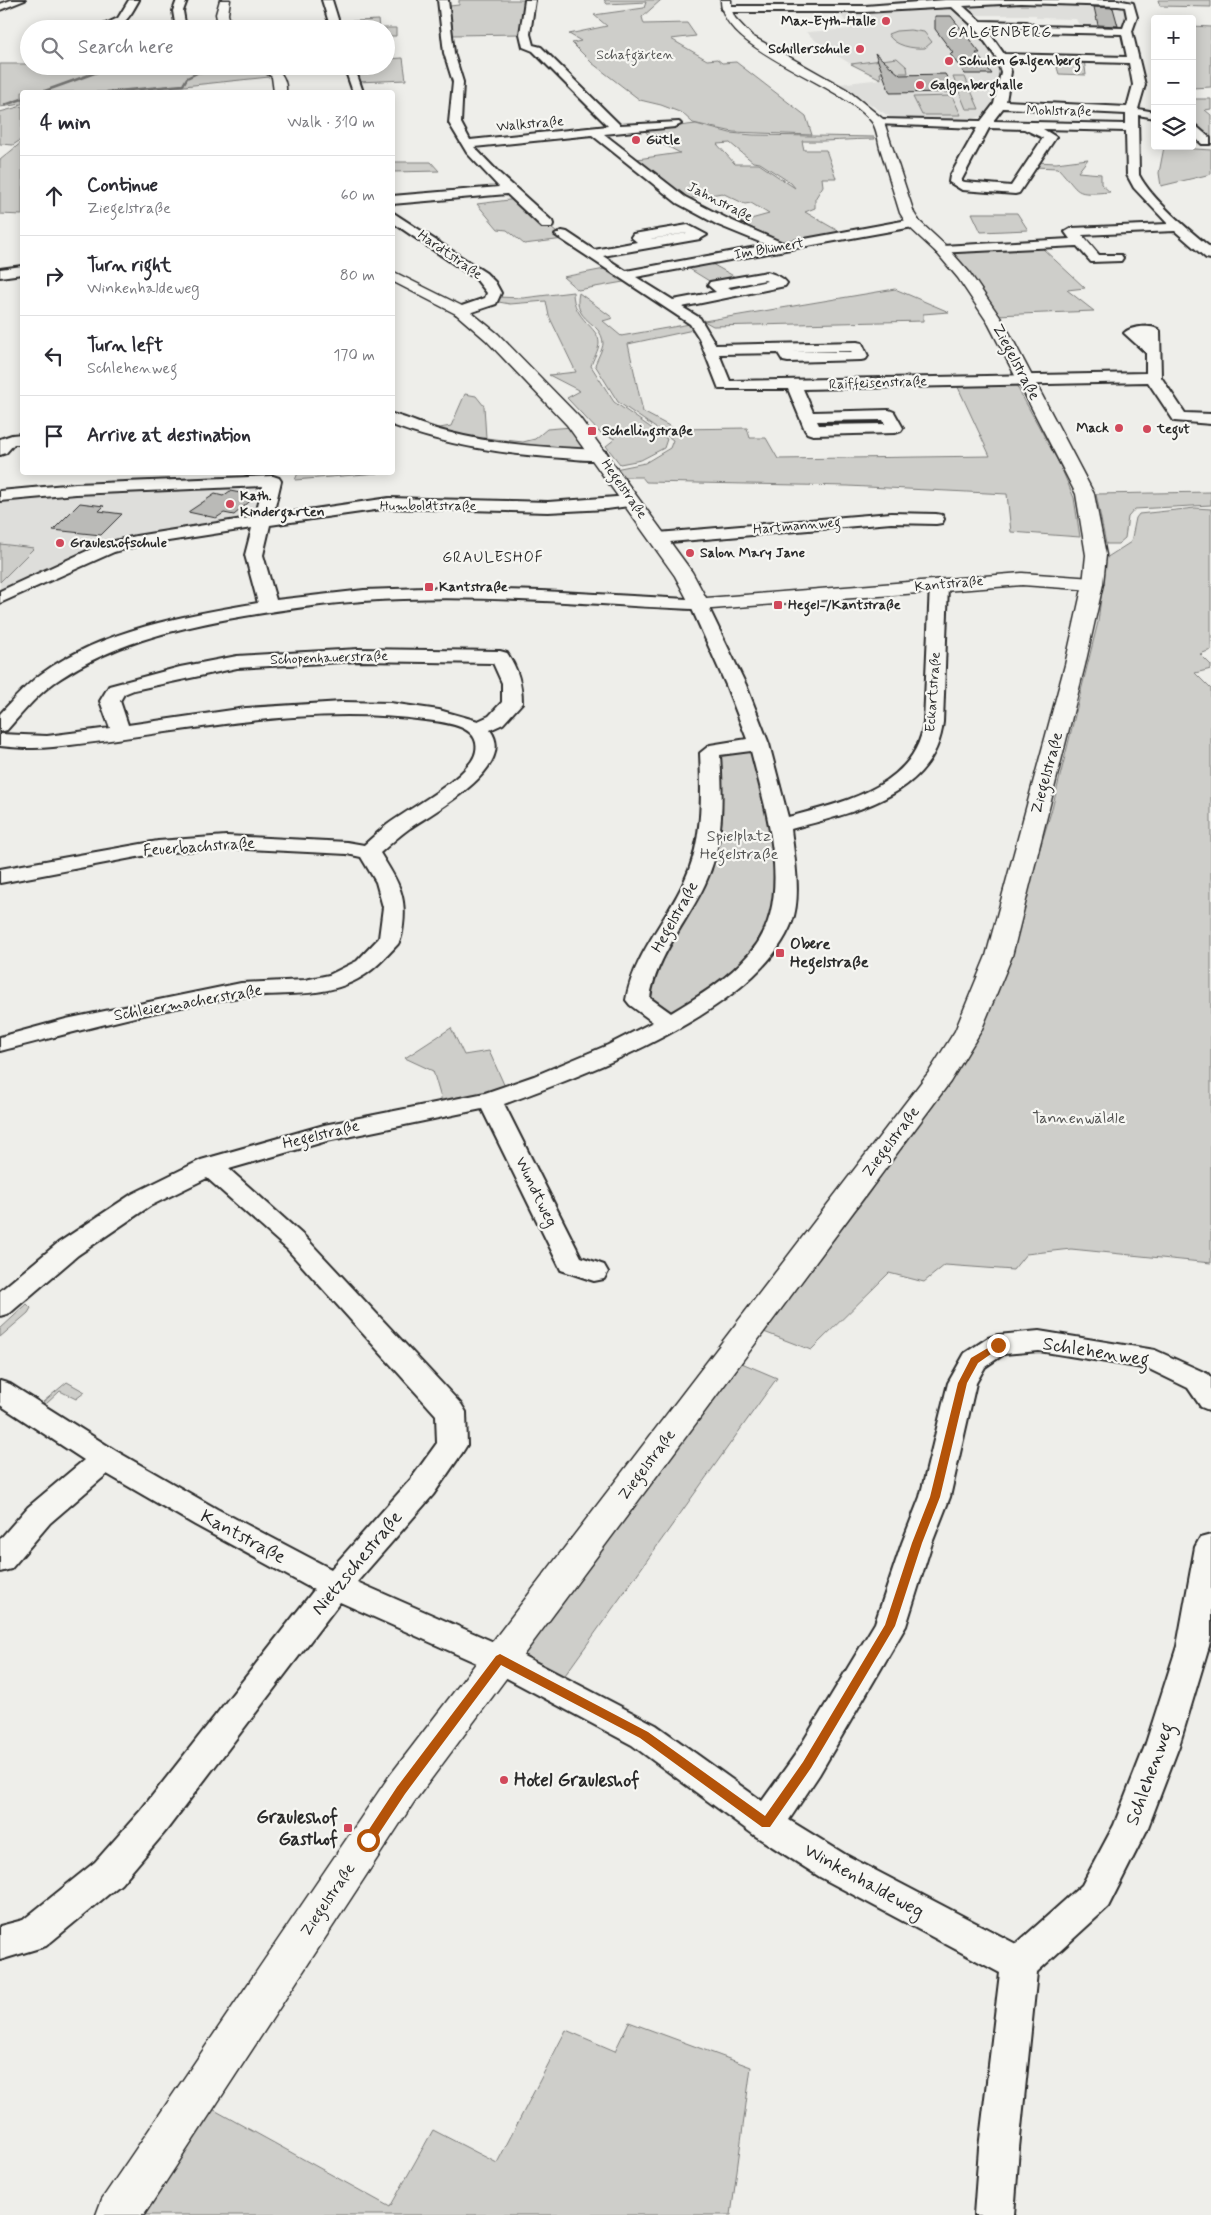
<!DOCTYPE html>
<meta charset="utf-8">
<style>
:root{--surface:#fff;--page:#f7f7f7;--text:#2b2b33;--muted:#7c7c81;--line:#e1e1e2}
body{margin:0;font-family:Mynerve,sans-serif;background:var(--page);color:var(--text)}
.controls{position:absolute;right:15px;top:15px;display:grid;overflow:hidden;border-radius:5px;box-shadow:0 2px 12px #0003}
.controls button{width:45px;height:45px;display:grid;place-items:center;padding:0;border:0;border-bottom:1px solid var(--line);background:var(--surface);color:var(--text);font:25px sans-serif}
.stop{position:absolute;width:15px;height:15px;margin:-11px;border:4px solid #b45309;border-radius:50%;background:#fff}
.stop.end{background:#b45309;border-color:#fff;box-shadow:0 1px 5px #0008}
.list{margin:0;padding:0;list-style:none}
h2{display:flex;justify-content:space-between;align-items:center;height:65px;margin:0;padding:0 20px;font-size:21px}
h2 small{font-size:16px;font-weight:400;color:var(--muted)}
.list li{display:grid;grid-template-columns:32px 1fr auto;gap:15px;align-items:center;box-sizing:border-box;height:80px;padding:0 20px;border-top:1px solid var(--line)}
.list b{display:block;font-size:19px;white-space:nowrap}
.list p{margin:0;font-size:16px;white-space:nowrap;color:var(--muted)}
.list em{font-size:16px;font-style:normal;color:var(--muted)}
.icon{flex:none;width:28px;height:28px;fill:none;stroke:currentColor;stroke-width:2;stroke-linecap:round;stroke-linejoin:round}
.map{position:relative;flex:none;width:1211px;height:2215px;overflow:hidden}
.search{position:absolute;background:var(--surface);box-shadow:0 2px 12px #0003;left:20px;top:20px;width:375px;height:55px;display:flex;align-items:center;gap:12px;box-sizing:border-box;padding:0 18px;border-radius:28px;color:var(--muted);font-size:19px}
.panel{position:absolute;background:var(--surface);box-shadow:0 2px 12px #0003;left:20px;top:90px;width:375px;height:385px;border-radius:5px}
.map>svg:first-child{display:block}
</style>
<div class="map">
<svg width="1211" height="2215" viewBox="0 0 1211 2215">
<rect width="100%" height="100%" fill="#eeeeea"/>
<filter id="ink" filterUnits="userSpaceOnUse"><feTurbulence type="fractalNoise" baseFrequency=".02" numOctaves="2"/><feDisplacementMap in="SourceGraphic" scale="10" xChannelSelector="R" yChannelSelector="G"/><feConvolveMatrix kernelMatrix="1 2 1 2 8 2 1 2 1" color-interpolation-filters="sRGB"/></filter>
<g filter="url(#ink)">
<g fill="#dededb">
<polygon points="1039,1 1126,5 1129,18 1124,30 1081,29 1076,19 1036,18 1036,15 964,15 995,55 1002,73 1001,87 991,112 969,121 895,120 839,84 881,79 879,73 907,73 897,58 851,64 824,48 806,32 851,29 838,11"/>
<polygon points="268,484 258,520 134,539 0,595 0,500"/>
</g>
<g fill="#cececa" stroke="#7c7c7a" fill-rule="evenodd">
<polygon points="459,0 525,0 522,34 453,35 450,6 459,5"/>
<polygon points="604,0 661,0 642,17 644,24 687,23 696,36 671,39 707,60 717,59 722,63 736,62 806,116 812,135 733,132 693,123 682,113 661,105 640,100 592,63 572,43 581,41 569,34 607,26 594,15 644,8 646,2 607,4"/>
<polygon points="1158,0 1211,0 1211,7 1160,6"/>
<polygon points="378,20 379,28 396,28 396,36 386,36 386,29 338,29 336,22"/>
<polygon points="1192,26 1211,27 1211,87 1192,88"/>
<path d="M910,30L924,32L932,42L925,48C913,49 894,46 888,34L896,31Z"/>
<polygon points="403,58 406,80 357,82 351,66 386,66 386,59"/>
<polygon points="897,58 907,67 908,73 880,73 881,79 851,64"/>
<polygon points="1054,58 1084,59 1086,75 1059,74"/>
<path d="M0,64H29V66H187L190,72C206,75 208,70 219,66C229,63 245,66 256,66L269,77L127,92H22V104L0,107Z"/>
<polygon points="953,77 965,77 979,109 966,109"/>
<polygon points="952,96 961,115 922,115 913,97"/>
<polygon points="1192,99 1211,99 1211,109 1205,110 1211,115 1211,138 1204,138 1192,128"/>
<polygon points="22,106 22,139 13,145 0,144 0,112"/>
<path d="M696,124L730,133L753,135L874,137L875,139C850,139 827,142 802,141L804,150H826L836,178H822L823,186L815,199V208L805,212L840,232L785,244L740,222L769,214L751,203L745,204L722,193L681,200L630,160L680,153L667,146L657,144L644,130ZM730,143L753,162L760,163L791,183L795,188L759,164H735L717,144Z"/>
<polygon points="22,142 22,215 0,214 0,160"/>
<polygon points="1164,147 1211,150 1211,174 1161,186 1159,173"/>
<path d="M1088,159L1078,172L1101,174V184L1110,192C1072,195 1082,194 1058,168L1033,167L1036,162L1056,163Z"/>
<polygon points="393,162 431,162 439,171 393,172"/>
<polygon points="517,199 564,239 524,244 507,230 498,229 477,204"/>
<polygon points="972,213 1017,213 1028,230 981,232"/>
<polygon points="1041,247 1085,288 1067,290 1094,311 996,315 978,284 951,251"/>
<polygon points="712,264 739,279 714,284 688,268"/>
<polygon points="610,268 629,281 578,290 563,277"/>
<polygon points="895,289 949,312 923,314 923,321 713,326 704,321"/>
<path d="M573,292C573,320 599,327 599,343C599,350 593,359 591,366L614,402L667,439L664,448L641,460L620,464L606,446L615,439L599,432L567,398L580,391L549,375L576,372L549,316L546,301L510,304L493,301L497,297L523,298Z"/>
<path d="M579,293L613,318L603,321L621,336L690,324L693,330L628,344L643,412L675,429L747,428L750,438H766L778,459L990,456L957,385L1015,383L1060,465L1074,498L1080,537L1011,532L1007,494L848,486L646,482L642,477H622L615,469L645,463L670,448L673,440L618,402L595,365C597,359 603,349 603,343C602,321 572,322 579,293Z"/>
<path d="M465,394L476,396L484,406L486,438L523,442L535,439L547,429L572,427L589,451C536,448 486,443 434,429L451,426Z"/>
<polygon points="298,473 298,472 378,473 295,480"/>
<polygon points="1211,492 1211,505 1135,509 1128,517 1125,538 1118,544 1106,544 1096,494"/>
<polygon points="1195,508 1211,509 1211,650 1200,654 1211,665 1211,669 1195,673 1211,689 1211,1263 1071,1249 1026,1254 1013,1270 945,1265 924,1282 889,1273 811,1350 764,1332 867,1196 948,1080 1001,974 1052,809 1098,622 1106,558 1131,542 1136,518 1139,514"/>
<polygon points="0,544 34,548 0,582"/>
<polygon points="759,744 786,889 760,957 670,1023 638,1000 700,871 710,753"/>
<polygon points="451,1028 464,1055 489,1051 506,1089 443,1105 433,1071 405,1058"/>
<polygon points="27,1304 31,1308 28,1313 0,1337 0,1329"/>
<polygon points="737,1361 777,1378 563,1678 517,1655"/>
<polygon points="67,1382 85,1392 76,1399 60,1391 45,1405 43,1402"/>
<polygon points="629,2022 751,2067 731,2215 134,2215 207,2106 390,2207 433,2130 497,2163 566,2030 615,2051"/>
</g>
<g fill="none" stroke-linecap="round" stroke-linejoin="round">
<g stroke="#757573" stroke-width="2.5">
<polyline points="42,92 114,66"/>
<polyline points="107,92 183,85 187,78 197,73"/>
<polyline points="5,105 22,99"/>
</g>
</g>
<g fill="#babab7" stroke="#2b2b2b">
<polygon points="1094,7 1113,8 1118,26 1098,25"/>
<polygon points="935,16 951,16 980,53 976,53 992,74 965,74 950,54 953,53 935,29"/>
<polygon points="875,53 900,75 945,74 956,92 890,93"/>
<polygon points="230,491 256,496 234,515 224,513 216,518 188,512 215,494 223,496"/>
<polygon points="80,503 104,506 99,511 122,514 101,535 53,530"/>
</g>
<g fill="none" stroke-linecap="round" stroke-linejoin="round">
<defs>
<g id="minor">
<polygon points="11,0 25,0 0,10 0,4"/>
<path d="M129,0H139C126,23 123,29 95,29L118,18Z"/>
<polygon points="177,0 187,0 183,11 186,29 176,29 173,11"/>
<polygon points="322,0 332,0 341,29 331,29"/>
<path d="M438,0H448L454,53L463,82L461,123L470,140L608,126L533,51L523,47L520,34L525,0H535L530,34L533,45L541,47L620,125L679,122L681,124L675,127L604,134L685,197L728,219L783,243L913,219L918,220L919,223L918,226L913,227L636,277L673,300L716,292L708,285L710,282L767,272C774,274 783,277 787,283L785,286L682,307L700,318L716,345L857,342L862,343L868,356L866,359L861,360L788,362L783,361L778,353L719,354L730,381L1146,373V353L1124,333C1130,326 1154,324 1160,331L1161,377L1185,413L1211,414V424L1174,421L1148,382L803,389L813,412L889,410L894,412L903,428L901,431L895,433L813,435L807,433L805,430L788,389H719L699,338L690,324L555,235L562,231L567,232L594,250L637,242L631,237L633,234L688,225L707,235L700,239L603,256L626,271L767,245L718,225L677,203L592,135L474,147L500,174L552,221L553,224L552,227H542L507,194L392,204V196L499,187L467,153L449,123L453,82L444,53ZM687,233L652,239H651L686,233ZM765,280L767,281L731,289L728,287ZM851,351L852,352H793ZM883,420L885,424L819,425L817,421Z"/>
<path d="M945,0H1117L1133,3L1137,17L1132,31L1145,85L1138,109L1155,112V118L1138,115L1139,175C1152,200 1189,230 1211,248V259L1206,258L1175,231L1082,235L1099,255H1121L1123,258L1121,261L1091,262L1077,246L937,253L935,250L937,247L942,246L1070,239L1065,232L1072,228L1168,224L1134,188L1127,175L1126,131L1043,129L1056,137L1019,193L1015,194L962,190L949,182L950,176L977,128L875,124L873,122L879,119L981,121L994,104L1001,72L996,57L986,43L973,26L952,7L865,12H726L721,9L726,6H865ZM1021,3L1118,6L1125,7L1127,17L1123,28L1035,26L1027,22L980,21L963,6ZM985,27L1025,28L1033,32L1122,34L1127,57L1004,54ZM1007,60L1129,63L1133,85L1127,107L1006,101L1011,72ZM1003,108L1126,114V124L993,121ZM989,128L1024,129L1043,138L1011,186L965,182L961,181Z"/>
<polygon points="344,66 354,66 363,92 353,92"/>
<polygon points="1192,125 1196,126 1210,138 1210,144 1202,144 1192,135"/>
<polygon points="392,212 486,273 495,282 501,293 496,304 466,314 456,314 454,311 456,308 485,298 487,293 476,279 392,222"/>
<polygon points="22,266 22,274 0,277 0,269"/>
<path d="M392,414C411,419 429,428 447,432C497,445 549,448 600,450L606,452L608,455L606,458C593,462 577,459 563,458C505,454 447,446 392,425Z"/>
<polygon points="22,434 22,444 14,444 6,453 0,455 0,439 12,435"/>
<path d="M273,476L279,478L281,481L273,515L389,498L548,502L630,496L636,497L638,501L636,505L607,509L548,512L389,508L270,525L263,555L276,600L364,590L425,588L542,591L705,600L746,685L769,744L788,817C842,803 916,787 924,722L930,585L933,581L939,580L945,581L948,585L943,722C935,796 851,813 791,829C794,856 802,896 792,922C758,1011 589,1073 504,1104L581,1257L604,1265L608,1272L604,1279L594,1281L561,1270L482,1109L327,1141L229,1169L305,1237L461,1404L466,1412L467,1445L462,1453L433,1495L357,1582L512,1650L656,1725L762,1801L795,1755L875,1623L902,1543L920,1497L948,1383L965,1353L988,1338L998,1335L1039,1331L1155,1350L1208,1374L1211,1378V1411L1201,1407L1188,1388L1149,1369L1039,1351L1004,1354L985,1367L976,1383L950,1497L932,1543L906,1626L819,1775L789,1820L846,1855L1016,1944L1082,1885L1114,1825L1145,1746L1177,1646L1195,1547L1200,1538L1211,1535V1636L1209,1646L1179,1746L1147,1830L1108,1907L1037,1972L1019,2148L1014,2215H974L979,2148L1000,1973L820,1877L754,1835L632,1745L488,1668L340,1602L165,1832L121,1884L46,1946L0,1960V1926L23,1920L95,1862L141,1810L314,1590L195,1525L107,1474L50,1523L11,1569L0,1572V1539L28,1507L84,1460L0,1405V1381L10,1384L116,1451L217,1509L331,1569L411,1479L437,1443L436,1415L287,1249L207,1178L150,1206L78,1255L10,1313L0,1316V1291L58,1243L132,1194L201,1160L324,1125L485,1093L534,1076L608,1045L653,1022L630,1005L626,1000C633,957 665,922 683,884C703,843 702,797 700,753L710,745L747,739L726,685L692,609C583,604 472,593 363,601C318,604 273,611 228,619C170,630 111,645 61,678C40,691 24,711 7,730L0,732V714C13,700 26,685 41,674C102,630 185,615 258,603L245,555L252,528L136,546L114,552L0,603V591L102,544L136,536L255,517L263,486L76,494L0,501V491L76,484ZM751,751C766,811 796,901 750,953C728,979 699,996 671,1013L650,998C656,956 688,921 705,884C724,844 723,799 720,755Z"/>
<polygon points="891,513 936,514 942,515 944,519 942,523 936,524 891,523 658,543 652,542 649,538 652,534 658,533"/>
<path d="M359,649L500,651L507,653C518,669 522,684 522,703L503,724L490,730C518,767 435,811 410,828C399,836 390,844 380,853C396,879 407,893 403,925C402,932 402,938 398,944C380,963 370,975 345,985C311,998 275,992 240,997C159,1008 79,1031 0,1051V1037L66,1019L241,983L305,980L329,975L357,961L379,938L383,907L376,882L361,857L347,854L226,848L158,853L0,883V869L158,841L226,836L347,842L364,845C372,838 379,831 387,825C408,809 472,776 476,751C481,725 443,722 425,720C299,703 177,734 53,747C35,749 18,748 0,746V734L47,736L110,728L100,701L109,686L180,667L237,656ZM359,661L493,663L502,683V702L489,716L478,721L439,710L390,703L342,702L246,708L128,725L120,701L124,694L134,690L237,668Z"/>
</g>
<g id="tertiary">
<polygon points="220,0 230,0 228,14 231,29 219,29 216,14"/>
<path d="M259,66H274C282,73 287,81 286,92H274L272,77Z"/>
<polygon points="392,271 466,308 498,334 579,417 692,572 706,598 1022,573 1093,578 1100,580 1103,584 1100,588 1093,590 1022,585 699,610 692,608 675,576 567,425 486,340 456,314 392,281"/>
</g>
<path id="secondary" d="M721,0H731V9L735,18L752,36L846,89L883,119L914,213L919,221L947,247L969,272L1004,323L1094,494L1106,555L1103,584L1085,665L1012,956L981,1031L950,1082L414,1802L144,2215H96L102,2199L388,1778L929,1072L955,1031L986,956L1065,665L1083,584L1086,555L1076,494L988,323L958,278L937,253L908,226L900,213C893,191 887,169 880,148C878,140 877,129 872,122C841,82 720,51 721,0Z"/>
</defs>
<use href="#minor" stroke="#2b2b2b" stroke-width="4"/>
<use href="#tertiary" stroke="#2b2b2b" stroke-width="3"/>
<use href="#secondary" stroke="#2b2b2b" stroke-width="3"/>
<use href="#minor" fill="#f6f6f2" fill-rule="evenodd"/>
<use href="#tertiary" fill="#f6f6f2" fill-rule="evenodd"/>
<use href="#secondary" fill="#f6f6f2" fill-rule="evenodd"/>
</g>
</g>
<polygon fill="#b45309" points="998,1342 1001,1343 1001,1347 978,1363 967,1383 940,1497 922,1543 895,1626 811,1768 770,1827 762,1827 640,1738 501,1665 405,1794 372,1844 364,1844 362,1840 364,1837 397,1787 496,1656 500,1654 648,1732 765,1816 803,1762 885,1625 912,1543 930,1497 958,1383 971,1358"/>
<g fill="#d1495b" stroke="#f6f6f2" stroke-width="2">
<circle cx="886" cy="21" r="5"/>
<circle cx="860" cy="49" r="5"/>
<circle cx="949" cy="61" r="5"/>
<circle cx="920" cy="85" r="5"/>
<circle cx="636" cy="140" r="5"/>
<circle cx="1119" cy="428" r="5"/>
<circle cx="1147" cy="429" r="5"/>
<rect x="587" y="426" width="10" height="10" rx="2.5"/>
<circle cx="230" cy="504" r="5"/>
<circle cx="60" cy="543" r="5"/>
<circle cx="690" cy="553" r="5"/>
<rect x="424" y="582" width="10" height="10" rx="2.5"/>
<rect x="773" y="600" width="10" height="10" rx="2.5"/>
<rect x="775" y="948" width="10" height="10" rx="2.5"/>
<circle cx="504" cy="1780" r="5"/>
<rect x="343" y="1823" width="10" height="10" rx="2.5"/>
</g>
<g text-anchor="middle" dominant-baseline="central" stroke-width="4.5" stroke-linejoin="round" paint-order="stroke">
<g font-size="14" font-weight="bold" fill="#2b2b2b" stroke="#f6f6f2" text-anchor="start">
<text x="876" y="21" text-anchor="end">Max-Eyth-Halle</text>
<text x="850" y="49" text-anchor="end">Schillerschule</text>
<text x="959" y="61">Schulen Galgenberg</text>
<text x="930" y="85">Galgenberghalle</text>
<text x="646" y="140">Gütle</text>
<text x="1109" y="428" text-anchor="end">Mack</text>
<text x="1157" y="429">tegut</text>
<text x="602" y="431">Schellingstraße</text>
<text x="240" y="496">Kath.<tspan x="240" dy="16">Kindergarten</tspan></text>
<text x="70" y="543">Grauleshofschule</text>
<text x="700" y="553">Salon Mary Jane</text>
<text x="439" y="587">Kantstraße</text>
<text x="788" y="605">Hegel-/Kantstraße</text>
</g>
<g font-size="14" fill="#545453" stroke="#f6f6f2">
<text x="635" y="55">Schafgärten</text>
</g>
<g font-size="14" fill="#2b2b2b" stroke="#f6f6f2">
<text transform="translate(1059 111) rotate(1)">Mohlstraße</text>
<text transform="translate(530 124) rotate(-5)">Walkstraße</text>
<text transform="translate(720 202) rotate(27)">Jahnstraße</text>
<text transform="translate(769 249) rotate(-10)">Im Blümert</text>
<text transform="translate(450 255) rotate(35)">Hardtstraße</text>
<text transform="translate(878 383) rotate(-2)">Raiffeisenstraße</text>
<text transform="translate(624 489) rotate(55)">Hegelstraße</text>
<text x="428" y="506">Humboldtstraße</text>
<text transform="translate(797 526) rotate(-5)">Hartmannweg</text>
<text transform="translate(949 584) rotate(-5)">Kantstraße</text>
<text transform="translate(329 658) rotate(-2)">Schopenhauerstraße</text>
<text transform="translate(933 692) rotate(-86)">Eckartstraße</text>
</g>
<g font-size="15" letter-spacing="1" fill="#2b2b2b" stroke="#f6f6f2">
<text x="1000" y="33">GALGENBERG</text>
<text x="493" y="558">GRAULESHOF</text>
</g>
<g font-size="16" fill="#2b2b2b" stroke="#f6f6f2">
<text transform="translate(1016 362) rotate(62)">Ziegelstraße</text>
<text transform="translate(1047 773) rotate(-75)">Ziegelstraße</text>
<text transform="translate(199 847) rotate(-4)">Feuerbachstraße</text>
<text transform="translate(675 917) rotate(-61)">Hegelstraße</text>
<text transform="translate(188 1003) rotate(-10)">Schleiermacherstraße</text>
<text transform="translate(321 1135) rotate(-14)">Hegelstraße</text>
<text transform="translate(891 1142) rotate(-53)">Ziegelstraße</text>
<text transform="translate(536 1192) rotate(64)">Wundtweg</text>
<text transform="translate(647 1465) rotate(-53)">Ziegelstraße</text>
<text transform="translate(328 1900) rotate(-56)">Ziegelstraße</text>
</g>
<g font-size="16" fill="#545453" stroke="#f6f6f2">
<text x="739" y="836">Spielplatz<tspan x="739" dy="18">Hegelstraße</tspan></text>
<text x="1079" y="1118">Tannenwäldle</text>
</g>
<g font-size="16" font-weight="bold" fill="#2b2b2b" stroke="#f6f6f2" text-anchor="start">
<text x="790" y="944">Obere<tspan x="790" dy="18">Hegelstraße</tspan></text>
</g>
<g font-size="19" fill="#2b2b2b" stroke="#f6f6f2">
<text transform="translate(1096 1352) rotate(9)">Schlehenweg</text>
<text transform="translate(243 1537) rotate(28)">Kantstraße</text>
<text transform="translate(357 1563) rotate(-50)">Nietzschestraße</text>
<text transform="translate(1150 1774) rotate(-70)">Schlehenweg</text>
<text transform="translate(864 1881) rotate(29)">Winkenhaldeweg</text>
</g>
<g font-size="19" font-weight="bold" fill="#2b2b2b" stroke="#f6f6f2" text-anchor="start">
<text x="514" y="1780">Hotel Grauleshof</text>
<text x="338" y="1817" text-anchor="end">Grauleshof<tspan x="338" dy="22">Gasthof</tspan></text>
</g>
</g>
</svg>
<div class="controls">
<button>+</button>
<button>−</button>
<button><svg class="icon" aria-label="layers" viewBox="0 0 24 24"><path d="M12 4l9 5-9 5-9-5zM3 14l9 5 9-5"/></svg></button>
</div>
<div class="stop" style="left:368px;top:1840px"></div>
<div class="stop end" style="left:998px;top:1345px"></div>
<div class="search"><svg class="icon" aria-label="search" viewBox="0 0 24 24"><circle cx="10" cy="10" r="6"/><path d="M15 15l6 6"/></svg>Search here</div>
<section class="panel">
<h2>4 min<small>Walk · 310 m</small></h2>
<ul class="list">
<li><svg class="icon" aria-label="ahead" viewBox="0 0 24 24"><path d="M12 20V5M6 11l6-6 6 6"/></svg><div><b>Continue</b><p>Ziegelstraße</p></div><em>60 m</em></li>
<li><svg class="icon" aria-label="right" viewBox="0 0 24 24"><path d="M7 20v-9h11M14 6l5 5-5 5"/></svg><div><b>Turn right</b><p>Winkenhaldeweg</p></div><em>80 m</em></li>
<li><svg class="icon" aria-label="left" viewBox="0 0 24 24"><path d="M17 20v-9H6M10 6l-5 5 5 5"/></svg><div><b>Turn left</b><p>Schlehenweg</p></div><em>170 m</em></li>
<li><svg class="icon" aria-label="arrive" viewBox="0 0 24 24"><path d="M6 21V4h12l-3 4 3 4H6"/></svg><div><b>Arrive at destination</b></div></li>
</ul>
</section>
</div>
